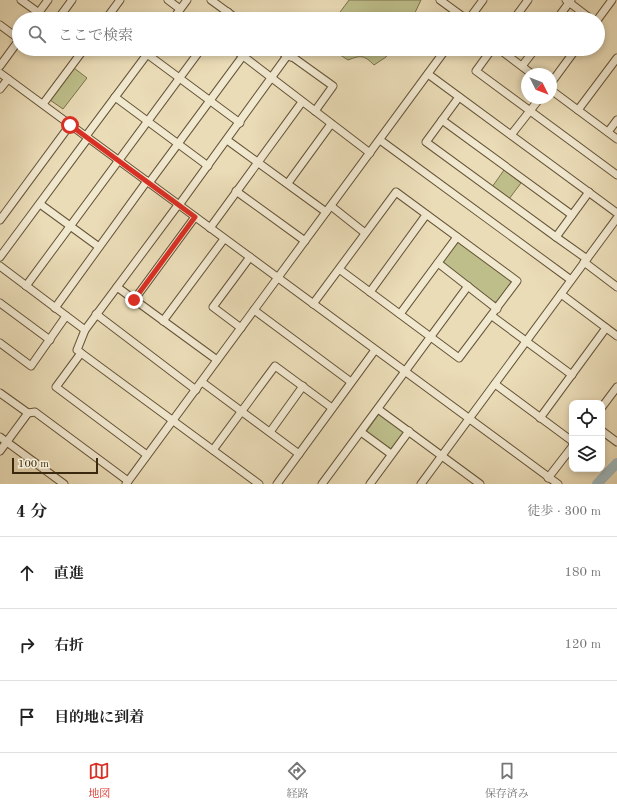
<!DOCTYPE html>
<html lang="ja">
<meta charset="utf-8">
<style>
:root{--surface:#fff;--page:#f2f2f2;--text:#222;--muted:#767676;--line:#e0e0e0;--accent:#d93025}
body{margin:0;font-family:"Old Standard TT","Noto Serif JP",serif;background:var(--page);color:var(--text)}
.controls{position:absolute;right:12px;bottom:12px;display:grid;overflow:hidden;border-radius:8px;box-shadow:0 2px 6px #0003}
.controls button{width:36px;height:36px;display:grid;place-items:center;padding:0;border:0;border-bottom:1px solid var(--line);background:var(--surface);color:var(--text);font:20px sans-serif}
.compass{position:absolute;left:521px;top:68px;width:36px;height:36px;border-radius:50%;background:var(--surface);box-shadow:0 2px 6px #0003;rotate:132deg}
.scale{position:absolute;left:12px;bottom:10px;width:86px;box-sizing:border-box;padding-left:4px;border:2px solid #3a280e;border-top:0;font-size:11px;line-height:14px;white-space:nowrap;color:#3a280e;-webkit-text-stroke:3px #f1e8d0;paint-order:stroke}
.stop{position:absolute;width:12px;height:12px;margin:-9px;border:3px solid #d93025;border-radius:50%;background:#fff}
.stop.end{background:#d93025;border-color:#fff;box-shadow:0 1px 4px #0008}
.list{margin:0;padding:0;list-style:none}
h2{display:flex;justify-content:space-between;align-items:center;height:52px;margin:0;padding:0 16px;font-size:17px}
h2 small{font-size:13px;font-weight:400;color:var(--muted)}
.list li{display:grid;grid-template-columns:26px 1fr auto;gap:12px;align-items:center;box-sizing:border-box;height:72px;padding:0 16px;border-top:1px solid var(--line)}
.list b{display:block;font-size:15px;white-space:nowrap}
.list em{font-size:13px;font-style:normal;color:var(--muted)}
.icon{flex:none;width:22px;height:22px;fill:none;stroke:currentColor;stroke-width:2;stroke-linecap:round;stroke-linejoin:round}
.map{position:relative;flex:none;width:617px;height:484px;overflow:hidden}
.search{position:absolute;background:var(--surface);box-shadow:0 2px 6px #0003;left:12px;right:12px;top:12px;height:44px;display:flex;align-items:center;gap:10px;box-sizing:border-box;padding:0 14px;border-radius:22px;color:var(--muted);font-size:15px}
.sheet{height:268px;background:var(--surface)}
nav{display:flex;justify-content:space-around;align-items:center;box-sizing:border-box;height:56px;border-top:1px solid var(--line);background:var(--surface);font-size:11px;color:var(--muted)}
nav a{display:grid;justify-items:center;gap:2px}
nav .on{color:var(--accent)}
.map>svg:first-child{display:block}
</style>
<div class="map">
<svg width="617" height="484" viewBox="0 0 617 484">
<rect width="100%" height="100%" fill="#eadcb7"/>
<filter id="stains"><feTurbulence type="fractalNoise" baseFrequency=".005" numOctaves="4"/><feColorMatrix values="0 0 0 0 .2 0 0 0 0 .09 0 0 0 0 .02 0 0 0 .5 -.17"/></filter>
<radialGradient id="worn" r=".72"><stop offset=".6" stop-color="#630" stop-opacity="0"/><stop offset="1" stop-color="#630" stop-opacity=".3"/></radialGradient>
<g fill="#bdbe8a" stroke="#7c734c">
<polygon points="349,0 421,0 412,19 335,19"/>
<path d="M331,49H392L386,57L374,65C364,55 361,55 348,60Z"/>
<polygon points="74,68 87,78 63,109 50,100"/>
<polygon points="504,170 521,183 509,199 492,187"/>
<polygon points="457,241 511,280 511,286 499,302 494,302 444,264 443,260"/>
<polygon points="379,414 404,432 390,450 366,432"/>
</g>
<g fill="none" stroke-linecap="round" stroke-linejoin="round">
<polyline stroke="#9eb8bb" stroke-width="10" points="597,484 617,463"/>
<defs>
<g id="minor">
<polyline points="21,0 39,13"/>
<polyline points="168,0 180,9"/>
<polyline points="211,0 237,19"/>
<polyline points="440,0 466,19"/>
<polyline points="566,0 591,19"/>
<polyline points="34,19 48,0"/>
<polyline points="58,19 72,0"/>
<polyline points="106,19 120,0"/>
<polyline points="173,19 187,0"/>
<polyline points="223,19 228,12"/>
<polyline points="469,19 483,0"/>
<polyline points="514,19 528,0"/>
<polyline points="557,19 571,0"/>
<polyline points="598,19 612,0"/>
<polyline points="0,25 19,39"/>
<polyline points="234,49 370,153"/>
<polyline points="278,49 287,56 294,58 333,86 315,111"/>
<polyline points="492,49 476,71 617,175"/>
<polyline points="499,49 532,74"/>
<polyline points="147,54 240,123"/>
<polyline points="0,66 19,40"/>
<polyline points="522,66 535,49"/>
<polyline points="0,73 558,484"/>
<polyline points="428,74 617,213"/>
<polyline points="551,83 576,49"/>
<polyline points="0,89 8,79"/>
<polyline points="551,90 617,139"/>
<polyline points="115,97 208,166"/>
<polyline points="459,97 426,142 556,237"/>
<polyline points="43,104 84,49"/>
<polyline points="578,110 617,58"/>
<polyline points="442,120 572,215"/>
<polyline points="608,132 617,120"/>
<polyline points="511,135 540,98"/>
<polyline points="86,136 151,49"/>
<polyline points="227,140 326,212"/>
<polyline points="380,140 571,280"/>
<polyline points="149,183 248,49"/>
<polyline points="288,183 331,124"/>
<polyline points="236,191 305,241"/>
<polyline points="40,204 99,247"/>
<polyline points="178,205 85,330 77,350 259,484"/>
<polyline points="179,205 287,56"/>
<polyline points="331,206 365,233"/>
<polyline points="0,220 70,125"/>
<polyline points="210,228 302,102"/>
<polyline points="0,257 88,138"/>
<polyline points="587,259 556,237 589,192"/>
<polyline points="584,262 617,287"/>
<polyline points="438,263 497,309"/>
<polyline points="0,266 85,330"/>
<polyline points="26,286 201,49"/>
<polyline points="117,287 217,360"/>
<polyline points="370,292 426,215"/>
<polyline points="561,294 617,336"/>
<polyline points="134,300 195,217"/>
<polyline points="0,303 50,340"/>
<polyline points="313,304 396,192 517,281 459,358 339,269"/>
<polyline points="55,308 147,181"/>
<polyline points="254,310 351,382"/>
<polyline points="96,314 196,390"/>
<polyline points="400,314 457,237"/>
<polyline points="492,316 572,375"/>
<polyline points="163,321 224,239"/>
<polyline points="241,328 213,307 250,257"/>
<polyline points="0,343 31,366 66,316"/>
<polyline points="81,353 56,387 147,455"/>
<polyline points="202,382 299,454"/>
<polyline points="495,384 572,441"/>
<polyline points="0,393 28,413 35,412 128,481"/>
<polyline points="602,407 617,387"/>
<polyline points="378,409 480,484"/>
<polyline points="540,418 606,328"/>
<polyline points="602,431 617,442"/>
<polyline points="270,432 303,386"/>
<polyline points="361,432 391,454"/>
<polyline points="0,437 64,484"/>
<polyline points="213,450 275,366 332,408"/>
<polyline points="0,451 28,413"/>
<polyline points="548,478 572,447"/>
<polyline points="126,484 446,49"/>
<polyline points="277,484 375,350"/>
<polyline points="322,484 468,286"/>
<polyline points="370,484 409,431"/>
<polyline points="421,484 617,218"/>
</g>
</defs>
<use href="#minor" stroke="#665538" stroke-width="9"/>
<use href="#minor" stroke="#f1e8d0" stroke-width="7"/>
</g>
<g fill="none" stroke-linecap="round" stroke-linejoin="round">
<polyline stroke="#d93025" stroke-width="5" points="70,125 195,217 134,300"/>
</g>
<rect width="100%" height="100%" filter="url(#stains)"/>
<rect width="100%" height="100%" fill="url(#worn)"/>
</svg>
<div class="controls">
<button><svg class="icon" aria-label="locate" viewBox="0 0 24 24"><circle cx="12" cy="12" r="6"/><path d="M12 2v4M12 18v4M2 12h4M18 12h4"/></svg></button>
<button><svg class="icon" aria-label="layers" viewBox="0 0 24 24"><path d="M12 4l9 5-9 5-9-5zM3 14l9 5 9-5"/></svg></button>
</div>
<svg class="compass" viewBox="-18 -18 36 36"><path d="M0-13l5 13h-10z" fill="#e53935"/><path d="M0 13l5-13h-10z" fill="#767676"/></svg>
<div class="scale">100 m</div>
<div class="stop" style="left:70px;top:125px"></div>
<div class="stop end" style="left:134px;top:300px"></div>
<div class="search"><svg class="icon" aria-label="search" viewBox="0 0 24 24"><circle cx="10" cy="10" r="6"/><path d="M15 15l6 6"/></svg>ここで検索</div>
</div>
<section class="sheet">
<h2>4 分<small>徒歩 · 300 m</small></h2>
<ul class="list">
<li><svg class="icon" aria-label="ahead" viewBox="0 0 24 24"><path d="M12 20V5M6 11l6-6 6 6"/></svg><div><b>直進</b></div><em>180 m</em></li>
<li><svg class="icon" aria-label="right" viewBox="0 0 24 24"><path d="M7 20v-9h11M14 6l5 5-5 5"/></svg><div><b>右折</b></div><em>120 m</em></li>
<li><svg class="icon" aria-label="arrive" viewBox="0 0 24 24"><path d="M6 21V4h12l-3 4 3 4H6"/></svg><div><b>目的地に到着</b></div></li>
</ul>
</section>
<nav>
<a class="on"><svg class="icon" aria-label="map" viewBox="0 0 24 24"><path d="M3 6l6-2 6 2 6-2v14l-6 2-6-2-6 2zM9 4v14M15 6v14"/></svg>地図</a>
<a><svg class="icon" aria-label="directions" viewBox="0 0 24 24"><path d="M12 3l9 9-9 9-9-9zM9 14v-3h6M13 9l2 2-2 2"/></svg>経路</a>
<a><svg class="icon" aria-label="saved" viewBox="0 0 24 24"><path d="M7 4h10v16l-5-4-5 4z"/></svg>保存済み</a>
</nav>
